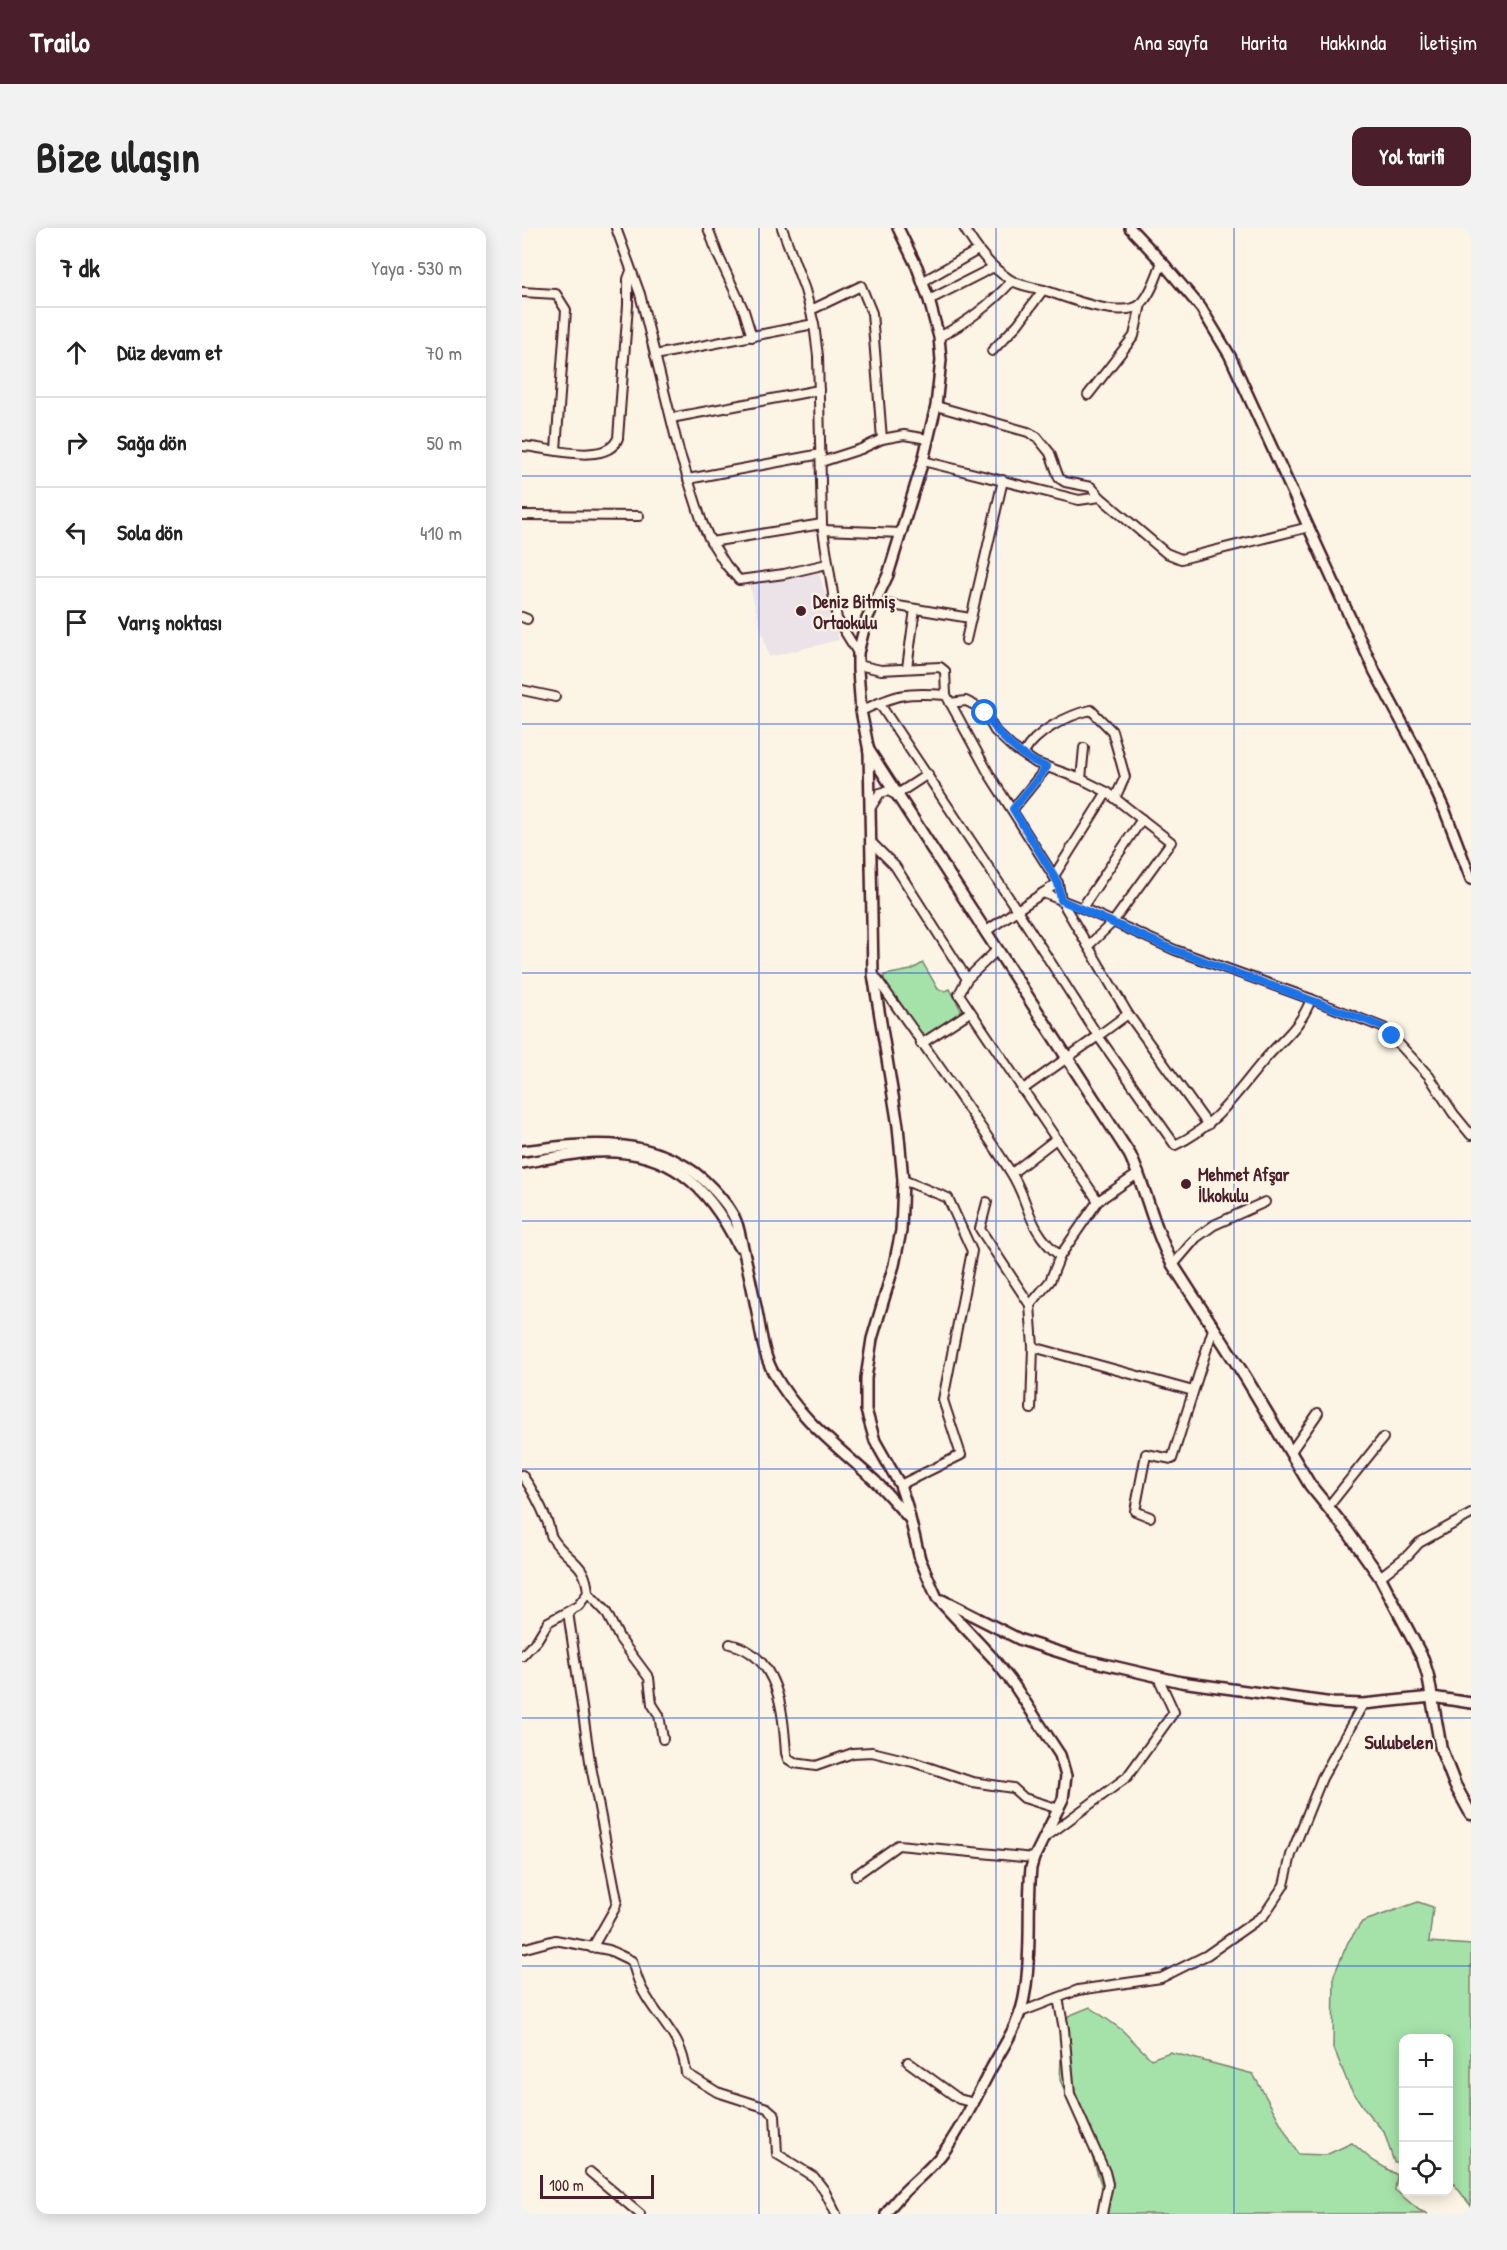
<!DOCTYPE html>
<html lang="tr">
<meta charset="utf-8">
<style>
:root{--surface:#fff;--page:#f2f2f2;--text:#222;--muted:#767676;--line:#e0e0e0;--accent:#4a1f2b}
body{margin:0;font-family:"Patrick Hand",sans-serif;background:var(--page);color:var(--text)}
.controls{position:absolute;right:18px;bottom:18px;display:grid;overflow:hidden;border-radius:12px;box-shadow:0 3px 15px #0003}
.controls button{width:54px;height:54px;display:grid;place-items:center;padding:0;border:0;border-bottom:2px solid var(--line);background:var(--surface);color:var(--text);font:30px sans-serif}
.scale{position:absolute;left:18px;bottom:15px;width:114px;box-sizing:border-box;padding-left:6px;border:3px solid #4a1f2b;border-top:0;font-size:16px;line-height:21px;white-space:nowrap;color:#4a1f2b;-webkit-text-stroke:4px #fcf5e5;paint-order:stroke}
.stop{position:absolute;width:18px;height:18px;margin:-14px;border:4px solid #1a73e8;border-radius:50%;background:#fff}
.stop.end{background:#1a73e8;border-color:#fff;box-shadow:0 2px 6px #0008}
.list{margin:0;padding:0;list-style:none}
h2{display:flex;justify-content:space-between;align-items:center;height:78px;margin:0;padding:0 24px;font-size:26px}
h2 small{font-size:20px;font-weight:400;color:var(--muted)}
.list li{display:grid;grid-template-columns:39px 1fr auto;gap:18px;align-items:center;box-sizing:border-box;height:90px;padding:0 24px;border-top:2px solid var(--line)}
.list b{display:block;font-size:22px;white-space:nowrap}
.list em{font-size:20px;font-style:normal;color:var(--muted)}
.icon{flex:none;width:33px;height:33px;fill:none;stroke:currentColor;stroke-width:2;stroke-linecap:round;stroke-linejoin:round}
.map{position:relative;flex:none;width:949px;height:1986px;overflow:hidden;border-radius:12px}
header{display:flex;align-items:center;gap:36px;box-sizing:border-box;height:84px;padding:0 30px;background:var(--accent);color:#fff}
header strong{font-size:28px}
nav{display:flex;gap:33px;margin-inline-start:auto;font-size:21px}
.intro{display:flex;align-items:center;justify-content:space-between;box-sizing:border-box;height:144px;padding:0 36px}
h1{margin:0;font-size:42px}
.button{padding:15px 27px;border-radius:12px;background:var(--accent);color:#fff;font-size:21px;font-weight:700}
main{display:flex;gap:36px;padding:0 36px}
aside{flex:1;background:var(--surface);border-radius:12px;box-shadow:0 3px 15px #0003}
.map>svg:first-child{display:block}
</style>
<header>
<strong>Trailo</strong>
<nav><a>Ana sayfa</a><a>Harita</a><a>Hakkında</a><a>İletişim</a></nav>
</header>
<div class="intro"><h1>Bize ulaşın</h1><a class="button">Yol tarifi</a></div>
<main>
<aside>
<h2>7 dk<small>Yaya · 530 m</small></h2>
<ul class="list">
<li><svg class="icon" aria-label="ahead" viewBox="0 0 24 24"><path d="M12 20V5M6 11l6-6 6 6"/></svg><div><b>Düz devam et</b></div><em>70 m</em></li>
<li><svg class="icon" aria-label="right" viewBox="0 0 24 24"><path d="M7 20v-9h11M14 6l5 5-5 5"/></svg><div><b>Sağa dön</b></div><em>50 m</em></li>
<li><svg class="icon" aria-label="left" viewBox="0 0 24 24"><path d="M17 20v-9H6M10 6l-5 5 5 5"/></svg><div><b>Sola dön</b></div><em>410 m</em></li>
<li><svg class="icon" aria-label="arrive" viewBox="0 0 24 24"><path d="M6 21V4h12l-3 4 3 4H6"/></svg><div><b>Varış noktası</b></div></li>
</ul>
</aside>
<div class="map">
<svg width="949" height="1986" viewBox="0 0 949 1986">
<rect width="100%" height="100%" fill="#fcf5e5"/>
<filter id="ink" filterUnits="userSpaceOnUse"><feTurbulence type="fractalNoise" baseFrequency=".0167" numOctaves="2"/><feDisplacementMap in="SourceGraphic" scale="12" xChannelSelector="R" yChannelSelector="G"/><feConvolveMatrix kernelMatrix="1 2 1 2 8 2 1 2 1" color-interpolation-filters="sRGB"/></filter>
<g filter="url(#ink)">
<polygon fill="#ebe3e7" points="297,345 317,412 247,429 227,356"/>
<g fill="#a5e2a9" stroke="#78806a" stroke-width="1.5">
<polygon points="401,735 416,761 423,763 428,761 440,784 401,809 362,756 362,747 389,742"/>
<polygon points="896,1674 911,1679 907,1714 949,1717 949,1978 932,1956 927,1953 926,1810 882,1810 881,1934 872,1934 862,1904 843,1882 827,1858 811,1818 812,1747 826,1714 840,1694"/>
<polygon points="568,1779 600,1802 629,1831 648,1824 731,1846 776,1926 804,1927 830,1915 850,1932 875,1947 873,1962 897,1982 906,1986 583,1986 584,1971 563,1907 538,1852 540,1806 546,1788"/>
</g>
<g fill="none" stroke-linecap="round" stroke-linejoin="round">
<defs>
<g id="minor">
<polyline points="94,0 118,66 157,223 180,294 187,310 204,337 217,352 262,346 305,336"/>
<polyline points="186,0 196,27 222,83 230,109"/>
<polyline points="260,0 283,62 292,96 296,128 300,296 315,391 336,425"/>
<path d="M442,0C454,20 467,38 487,51C497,58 511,59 522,62C543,69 602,93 620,75C630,64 635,47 640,34"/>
<polyline points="400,54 456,22"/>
<polyline points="0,64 34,66 44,82 34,222"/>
<polyline points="407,72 472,39"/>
<polyline points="289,82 339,58 350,85 360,211"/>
<path d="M417,109C446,94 468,77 490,53"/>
<polyline points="470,123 496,96 521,62"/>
<polyline points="133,127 292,96"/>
<polyline points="566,167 612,108 619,76"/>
<polyline points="414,178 506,204 515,209 528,225 537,250 543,254 569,259 578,269"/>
<polyline points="149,190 297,162"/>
<path d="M0,218C24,219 85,239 96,210L106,77V51L109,43"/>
<polyline points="401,233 557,272 578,269 644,325 659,331 787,299"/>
<polyline points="299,234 339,221 360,211 382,207 406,211"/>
<polyline points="166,251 299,226"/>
<polyline points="0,287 117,288"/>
<polyline points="301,302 380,305"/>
<polyline points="189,314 300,296"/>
<polyline points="352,374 448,390"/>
<polyline points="0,389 5,391"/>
<polyline points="444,412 481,252"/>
<polyline points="336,437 359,442 418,439 423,443 424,467"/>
<polyline points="385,440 393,381"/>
<polyline points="0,462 33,469"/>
<polyline points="357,475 495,682 536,655"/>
<polyline points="428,475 444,473 456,479 463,485 473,503 490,519 514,535 559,551 585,564 649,614 591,694 566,718"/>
<path d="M339,483C375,466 384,464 424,467L467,546L536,655L539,672L606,786L686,897"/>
<path d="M502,525C513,504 546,487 569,482L590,503L598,531L603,549L593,570"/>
<polyline points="559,551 562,520"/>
<polyline points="349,579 358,565 366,563 374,567 406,546"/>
<polyline points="491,581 525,539"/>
<polyline points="349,614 373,638 445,751 437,766 576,973 617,945"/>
<polyline points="532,648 585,564"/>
<polyline points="521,665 560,680 653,722 789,771 862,800 907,848 931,885 949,907"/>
<polyline points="560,680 620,591"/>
<polyline points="463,704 495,682 576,808 606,786"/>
<path d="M352,747C398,812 445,876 488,943C509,975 503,999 538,1028"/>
<polyline points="445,751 474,723"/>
<polyline points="399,816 448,784"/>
<path d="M500,862L576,808L653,917C694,899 716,862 744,830C763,809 779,798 789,771"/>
<polyline points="490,945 534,911"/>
<polyline points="465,974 458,1001 508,1077"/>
<polyline points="651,1037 674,1010 692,997 743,974"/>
<polyline points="511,1119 671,1163"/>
<polyline points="509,1181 511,1119 508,1077 528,1053 538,1028 576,973"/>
<polyline points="768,1225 796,1185"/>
<path d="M0,1247C10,1261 19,1278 25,1293C28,1299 27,1306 31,1311C46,1334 64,1333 66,1365L56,1378L26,1394L15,1412L0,1428"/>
<polyline points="378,1257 439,1227 421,1172 450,1023 426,970 381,952"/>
<polyline points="806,1279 861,1210"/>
<polyline points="628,1289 613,1283 624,1226 650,1231 691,1101"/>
<polyline points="858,1349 886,1327 897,1315 949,1286"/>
<polyline points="66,1365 84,1384 98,1411 127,1450 130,1476 137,1487 141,1511"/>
<polyline points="46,1384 68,1533 95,1672 93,1680 70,1720"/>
<path d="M208,1416C257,1427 261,1483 264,1525L266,1531L272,1535L294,1538L331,1525L350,1524L391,1534L450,1554L491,1560L502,1570L537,1581"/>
<polyline points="521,1611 605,1549 652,1484 636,1449"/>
<polyline points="334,1647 376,1617 512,1630"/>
<path d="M0,1721L33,1712L87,1722L110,1733C113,1743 116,1754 121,1763C137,1793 161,1809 164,1845L195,1864L245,1880L253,1887L255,1926L292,1949L302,1962L314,1986"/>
<polyline points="536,1770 542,1801 548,1866 583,1944 586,1956 580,1986"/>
<polyline points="499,1784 556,1762 639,1750 685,1727 742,1687 762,1657 769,1627 800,1550 841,1476"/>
<polyline points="386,1834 437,1871 452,1875"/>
<polyline points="68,1944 118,1986"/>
</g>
<g id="tertiary">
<polyline points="608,0 640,34 679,80 708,128 853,444 898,528 923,583 949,651"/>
<path d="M0,923C68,914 140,906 191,961C202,973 214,987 217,1003C223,1028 229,1053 234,1079C239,1101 240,1124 251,1144C276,1190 316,1219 353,1253C365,1265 376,1278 387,1290"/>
<path d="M0,935C24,931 49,925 73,924C146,920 186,957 216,1018"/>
<polyline points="420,1372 499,1412 556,1430 659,1454 811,1475 841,1476 910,1469 949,1475"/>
<path d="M364,1986C380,1960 406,1946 423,1922C442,1896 455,1867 470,1839C484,1814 499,1793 503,1764C510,1723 505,1681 509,1640L512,1630L541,1571L544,1548L538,1527L492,1457L471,1430L415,1370L398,1331L385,1278L378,1257L353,1213L344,1182V1150L350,1111L372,1037L379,1003L381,952L376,898L351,746L347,523L339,483L336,442V425L344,393L366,347L401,233L414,178L419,132L417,109L407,72L395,39L376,0"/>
</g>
<path id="secondary" d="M347,523L608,927C625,963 632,1003 651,1037L724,1150L788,1257L826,1304L858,1349L901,1431L906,1448L919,1521L933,1557L949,1586"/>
</defs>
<use href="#minor" stroke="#4a1f2b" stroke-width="12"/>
<use href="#tertiary" stroke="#4a1f2b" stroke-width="14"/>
<use href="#secondary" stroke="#4a1f2b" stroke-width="15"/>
<use href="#minor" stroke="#fcf5e5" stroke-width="8"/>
<use href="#tertiary" stroke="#fcf5e5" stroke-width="9"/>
<use href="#secondary" stroke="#fcf5e5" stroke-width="10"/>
</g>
</g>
<g fill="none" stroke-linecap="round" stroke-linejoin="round" filter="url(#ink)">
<path stroke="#1a73e8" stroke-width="8" d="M463,485C477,509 499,530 525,539L491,581L536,655L539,672L652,722L846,793L862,800L870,808"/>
</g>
<path fill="none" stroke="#1d4ed8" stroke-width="1.5" stroke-opacity="0.55" d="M237,0V1986M474,0V1986M712,0V1986M0,248H949M0,496H949M0,745H949M0,993H949M0,1241H949M0,1490H949M0,1738H949"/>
<g fill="#4a1f2b" stroke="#fcf5e5" stroke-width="2">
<circle cx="279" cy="383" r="6"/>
<circle cx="664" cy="956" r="6"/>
</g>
<g text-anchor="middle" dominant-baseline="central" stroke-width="4.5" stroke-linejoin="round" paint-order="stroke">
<g font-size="18" font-weight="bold" fill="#4a1f2b" stroke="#fcf5e5" text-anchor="start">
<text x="291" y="373">Deniz Bitmiş<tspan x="291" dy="21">Ortaokulu</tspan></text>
<text x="676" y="946">Mehmet Afşar<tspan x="676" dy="21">İlkokulu</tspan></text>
</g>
<g font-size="20" font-weight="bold" fill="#4a1f2b" stroke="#fcf5e5">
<text x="877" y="1513">Sulubelen</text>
</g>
</g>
</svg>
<div class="controls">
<button>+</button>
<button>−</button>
<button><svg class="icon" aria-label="locate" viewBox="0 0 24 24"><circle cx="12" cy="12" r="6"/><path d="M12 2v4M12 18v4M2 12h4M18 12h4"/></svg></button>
</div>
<div class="scale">100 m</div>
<div class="stop" style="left:463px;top:485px"></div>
<div class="stop end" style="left:870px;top:808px"></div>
</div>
</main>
